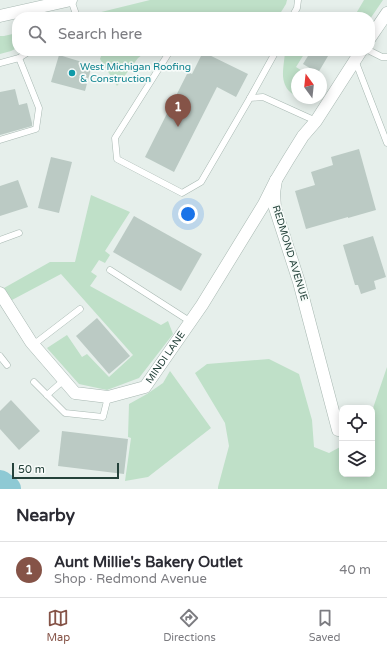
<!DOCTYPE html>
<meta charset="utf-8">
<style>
:root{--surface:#fff;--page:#f2f2f3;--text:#2b2b33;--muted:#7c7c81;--line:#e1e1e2;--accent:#855347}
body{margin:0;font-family:"Varela Round",sans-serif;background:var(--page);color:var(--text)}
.controls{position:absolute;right:12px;bottom:12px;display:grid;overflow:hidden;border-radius:8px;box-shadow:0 2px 10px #0003}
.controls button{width:36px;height:36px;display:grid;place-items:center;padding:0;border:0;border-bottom:1px solid var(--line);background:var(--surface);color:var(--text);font:20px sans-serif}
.compass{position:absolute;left:291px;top:68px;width:36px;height:36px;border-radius:50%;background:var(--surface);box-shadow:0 2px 10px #0003;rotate:345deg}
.scale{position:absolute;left:12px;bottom:10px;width:107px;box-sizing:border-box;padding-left:4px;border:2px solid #24423a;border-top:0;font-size:11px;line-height:14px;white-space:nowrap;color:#24423a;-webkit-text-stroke:3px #f7fbf9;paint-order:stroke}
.you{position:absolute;left:188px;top:214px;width:14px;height:14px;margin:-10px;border:3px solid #fff;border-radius:50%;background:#1a73e8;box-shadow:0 0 0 6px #1a73e833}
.badge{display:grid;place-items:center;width:26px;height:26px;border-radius:50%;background:var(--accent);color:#fff;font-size:13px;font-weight:700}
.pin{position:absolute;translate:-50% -33px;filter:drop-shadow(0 1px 2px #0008)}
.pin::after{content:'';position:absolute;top:21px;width:14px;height:12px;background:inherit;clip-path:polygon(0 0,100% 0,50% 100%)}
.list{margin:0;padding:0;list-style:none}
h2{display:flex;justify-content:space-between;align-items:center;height:52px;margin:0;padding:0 16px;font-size:17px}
h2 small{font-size:13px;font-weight:400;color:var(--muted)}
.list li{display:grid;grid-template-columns:26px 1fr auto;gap:12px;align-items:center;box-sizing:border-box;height:56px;padding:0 16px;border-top:1px solid var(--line)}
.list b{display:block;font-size:15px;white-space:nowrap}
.list p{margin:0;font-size:13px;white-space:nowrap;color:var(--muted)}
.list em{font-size:13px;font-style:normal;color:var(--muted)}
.icon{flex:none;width:22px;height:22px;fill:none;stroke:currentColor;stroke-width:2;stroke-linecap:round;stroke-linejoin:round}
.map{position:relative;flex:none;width:387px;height:489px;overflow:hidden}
.search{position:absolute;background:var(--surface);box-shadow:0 2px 10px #0003;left:12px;right:12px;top:12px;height:44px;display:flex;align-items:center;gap:10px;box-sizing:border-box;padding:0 14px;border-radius:16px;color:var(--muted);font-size:15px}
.sheet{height:108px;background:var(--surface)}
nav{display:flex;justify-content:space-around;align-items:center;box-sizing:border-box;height:56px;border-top:1px solid var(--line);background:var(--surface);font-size:11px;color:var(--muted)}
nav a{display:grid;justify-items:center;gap:2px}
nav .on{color:var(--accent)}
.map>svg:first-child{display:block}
</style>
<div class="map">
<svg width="387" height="489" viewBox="0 0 387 489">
<rect width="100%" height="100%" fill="#e6efeb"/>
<g fill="#bfe0c8">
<polygon points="150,0 287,0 286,4 278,17 94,17 85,16"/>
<polygon points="364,0 383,0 370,19 370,17 354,17"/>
<polygon points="17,33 17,48 11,51 0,54 0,36 4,36"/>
<polygon points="103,51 147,51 138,58 117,86 100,59"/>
<path d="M285,51H306L296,67L307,74H297V97C277,86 284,69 285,51Z"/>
<polygon points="91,195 130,212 105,251 110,255 105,263 99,260 91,272 97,276 90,286 161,325 168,321 173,334 139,378 107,390 79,384 47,348 67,335 82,357 87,354 109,377 133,355 61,274 12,300 4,288 50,262 75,262"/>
<polygon points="269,359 299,374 312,420 314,447 329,453 342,446 342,474 372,474 372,411 387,367 387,489 218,489 218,487 229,446 225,423 195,373 207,364"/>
<polygon points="170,371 211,428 148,477 125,481 131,438 128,437 129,404 147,394 163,383"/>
</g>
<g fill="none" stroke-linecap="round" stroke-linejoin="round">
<polyline stroke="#8ec9d4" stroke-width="26" points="0,483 8,489"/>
</g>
<g fill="#bbcac4">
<polygon points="311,51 331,51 318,73 303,64"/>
<polygon points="203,52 248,74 236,97 217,87 174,172 145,157 188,72 192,74"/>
<polygon points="59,55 92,65 85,91 51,82"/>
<polygon points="15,89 19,105 27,103 32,123 32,126 0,135 0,92"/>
<polygon points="359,149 376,210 348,218 348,217 306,229 295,191 315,185 311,172 333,165 331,157"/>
<polygon points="51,157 72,162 59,213 38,208"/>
<polygon points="18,180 28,207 0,216 0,186"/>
<polygon points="134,216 202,254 181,291 113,252"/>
<polygon points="373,236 386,277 374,281 376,289 361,294 358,285 355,285 343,245"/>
<polygon points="97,318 130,356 109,374 76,336"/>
<polygon points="11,400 40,431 19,450 0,429 0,411"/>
<polygon points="62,431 128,439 124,474 58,466"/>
</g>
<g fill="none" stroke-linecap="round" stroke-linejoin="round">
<defs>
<g id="service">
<polyline points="71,0 77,17"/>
<polyline points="292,17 297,8 298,0"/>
<polyline points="170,51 115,138 117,159 182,193 201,182 250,98 263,97 316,121"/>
<polyline points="370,51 382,57 387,57"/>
<polyline points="355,60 387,143"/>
<polyline points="0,63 19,58 30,51"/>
<polyline points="250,98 276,51"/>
<polyline points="0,140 36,129 39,108 19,58"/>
<polyline points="0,240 19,233"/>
<polyline points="110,270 191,322"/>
<polyline points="33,345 80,309"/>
<polyline points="0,356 7,365"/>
<polyline points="34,382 65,413 103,417 108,397"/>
<polyline points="47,395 64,380"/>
</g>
<g id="minor">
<polyline points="370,38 387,13"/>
<path id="s1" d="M0,293L31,342L75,393L108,397L145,387L202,305L264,204L276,180"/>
<polyline points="338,430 299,282 275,208 274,193 276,180 288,160 303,136 316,121 361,51"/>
</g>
<polyline id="tertiary" points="0,16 71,0"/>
</defs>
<use href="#service" stroke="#a8b8b2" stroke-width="7"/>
<use href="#minor" stroke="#a8b8b2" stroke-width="13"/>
<use href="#tertiary" stroke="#a8b8b2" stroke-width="13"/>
<use href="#service" stroke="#fff" stroke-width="6"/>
<use href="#minor" stroke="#fff" stroke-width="12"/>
<use href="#tertiary" stroke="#fff" stroke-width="12"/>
</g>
<circle fill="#0f9aa8" stroke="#f7fbf9" stroke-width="1.5" cx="72" cy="73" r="4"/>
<g text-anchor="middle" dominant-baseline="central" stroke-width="3.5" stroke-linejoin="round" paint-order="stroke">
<g font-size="10" fill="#0d838f" stroke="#f7fbf9" text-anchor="start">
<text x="80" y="67">West Michigan Roofing<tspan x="80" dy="12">&amp; Construction</tspan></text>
</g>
<g font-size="10" fill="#24423a" stroke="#f7fbf9">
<text transform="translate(290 253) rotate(73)">REDMOND AVENUE</text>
<text stroke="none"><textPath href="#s1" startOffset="233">MINDI LANE</textPath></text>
</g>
</g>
</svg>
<div class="controls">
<button><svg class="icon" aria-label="locate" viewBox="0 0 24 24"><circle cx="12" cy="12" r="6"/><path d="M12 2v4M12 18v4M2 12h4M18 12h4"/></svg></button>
<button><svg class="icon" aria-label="layers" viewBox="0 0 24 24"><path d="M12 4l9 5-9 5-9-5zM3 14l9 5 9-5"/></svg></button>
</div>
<svg class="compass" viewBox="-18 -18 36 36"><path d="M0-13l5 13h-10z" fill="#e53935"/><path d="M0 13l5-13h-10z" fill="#7c7c81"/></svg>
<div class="scale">50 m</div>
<div class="you"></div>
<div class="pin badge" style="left:178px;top:127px">1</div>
<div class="search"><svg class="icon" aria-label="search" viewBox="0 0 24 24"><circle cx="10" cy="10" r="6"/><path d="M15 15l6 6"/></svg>Search here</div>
</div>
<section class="sheet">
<h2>Nearby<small></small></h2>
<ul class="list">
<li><span class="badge">1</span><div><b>Aunt Millie's Bakery Outlet</b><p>Shop · Redmond Avenue</p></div><em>40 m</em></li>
</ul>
</section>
<nav>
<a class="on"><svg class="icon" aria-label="map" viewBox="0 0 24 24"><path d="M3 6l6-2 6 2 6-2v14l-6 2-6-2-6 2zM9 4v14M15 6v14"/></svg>Map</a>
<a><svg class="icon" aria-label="directions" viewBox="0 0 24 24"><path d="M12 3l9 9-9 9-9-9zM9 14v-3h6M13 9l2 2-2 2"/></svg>Directions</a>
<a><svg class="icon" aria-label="saved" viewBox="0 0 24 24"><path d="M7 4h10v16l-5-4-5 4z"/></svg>Saved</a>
</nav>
